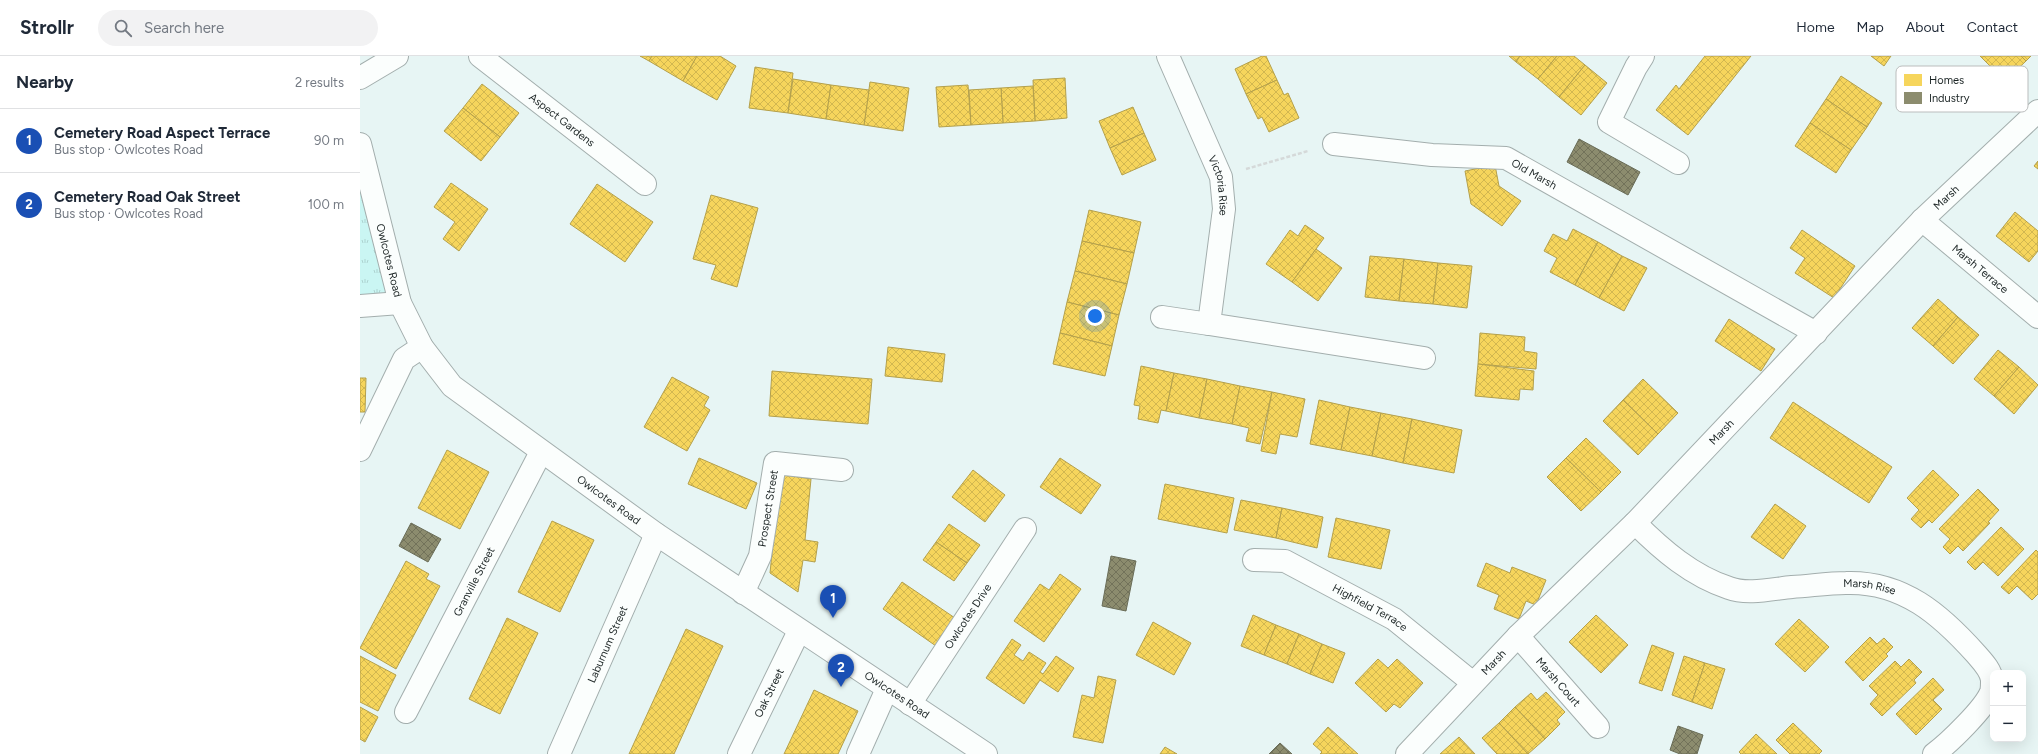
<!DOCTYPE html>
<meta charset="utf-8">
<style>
:root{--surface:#fff;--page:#f2f2f3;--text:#1f2937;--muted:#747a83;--line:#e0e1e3;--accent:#626d6d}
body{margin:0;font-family:Figtree,sans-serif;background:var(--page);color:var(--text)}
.controls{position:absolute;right:12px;bottom:12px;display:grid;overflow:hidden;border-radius:8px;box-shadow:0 4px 16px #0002}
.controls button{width:36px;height:36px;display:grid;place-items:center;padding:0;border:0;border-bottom:1px solid var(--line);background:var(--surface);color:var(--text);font:20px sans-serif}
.you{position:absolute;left:735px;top:260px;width:14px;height:14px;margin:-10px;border:3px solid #fff;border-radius:50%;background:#1a73e8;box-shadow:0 0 0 6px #1a73e833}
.badge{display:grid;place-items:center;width:26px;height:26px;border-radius:50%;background:var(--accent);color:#fff;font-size:13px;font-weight:700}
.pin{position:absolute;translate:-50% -33px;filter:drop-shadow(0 1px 2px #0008)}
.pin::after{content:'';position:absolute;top:21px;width:14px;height:12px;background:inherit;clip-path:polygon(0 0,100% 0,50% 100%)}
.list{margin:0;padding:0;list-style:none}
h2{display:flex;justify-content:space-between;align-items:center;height:52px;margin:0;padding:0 16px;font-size:17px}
h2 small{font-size:13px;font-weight:400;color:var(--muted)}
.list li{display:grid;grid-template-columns:26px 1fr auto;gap:12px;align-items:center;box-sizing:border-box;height:64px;padding:0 16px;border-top:1px solid var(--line)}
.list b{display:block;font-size:15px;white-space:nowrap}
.list p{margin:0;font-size:13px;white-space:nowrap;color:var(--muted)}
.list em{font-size:13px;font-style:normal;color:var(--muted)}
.icon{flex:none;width:22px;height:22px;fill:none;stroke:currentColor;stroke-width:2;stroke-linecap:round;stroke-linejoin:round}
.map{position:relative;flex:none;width:1678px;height:698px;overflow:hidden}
header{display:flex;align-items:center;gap:24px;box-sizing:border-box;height:56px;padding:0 20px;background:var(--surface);border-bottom:1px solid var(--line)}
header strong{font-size:19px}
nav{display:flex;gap:22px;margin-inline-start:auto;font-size:14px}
.search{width:280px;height:36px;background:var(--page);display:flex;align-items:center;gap:10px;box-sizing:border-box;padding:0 14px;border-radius:22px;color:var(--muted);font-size:15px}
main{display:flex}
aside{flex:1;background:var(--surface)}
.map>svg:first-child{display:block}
</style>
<header>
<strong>Strollr</strong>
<div class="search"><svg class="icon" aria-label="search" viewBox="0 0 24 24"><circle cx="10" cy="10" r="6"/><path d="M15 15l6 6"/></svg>Search here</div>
<nav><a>Home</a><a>Map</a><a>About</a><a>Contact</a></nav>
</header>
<main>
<aside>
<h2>Nearby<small>2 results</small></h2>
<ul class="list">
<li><span class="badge" style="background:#1a4fb4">1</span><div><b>Cemetery Road Aspect Terrace</b><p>Bus stop · Owlcotes Road</p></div><em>90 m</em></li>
<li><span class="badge" style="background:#1a4fb4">2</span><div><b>Cemetery Road Oak Street</b><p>Bus stop · Owlcotes Road</p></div><em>100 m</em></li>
</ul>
</aside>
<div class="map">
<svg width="1678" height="698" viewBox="0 0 1678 698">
<defs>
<pattern id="grass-tufts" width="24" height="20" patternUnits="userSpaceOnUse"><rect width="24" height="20" fill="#caf6f3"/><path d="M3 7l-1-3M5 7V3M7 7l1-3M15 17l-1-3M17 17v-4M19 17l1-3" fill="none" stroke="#add3d0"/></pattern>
<pattern id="homes-cross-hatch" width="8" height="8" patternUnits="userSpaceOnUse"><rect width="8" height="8" fill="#f6d55c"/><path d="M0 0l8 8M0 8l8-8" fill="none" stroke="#d2b750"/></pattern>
<pattern id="industry-cross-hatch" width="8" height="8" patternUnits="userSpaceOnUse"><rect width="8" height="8" fill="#8c8c6e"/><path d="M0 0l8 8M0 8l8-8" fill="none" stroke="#72725a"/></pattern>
</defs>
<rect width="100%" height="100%" fill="#e7f5f4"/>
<polygon fill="url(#grass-tufts)" points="0,88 40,247 0,250"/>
<g fill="url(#homes-cross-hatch)" stroke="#b4a04b">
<polygon points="280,0 292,0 289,5"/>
<polygon points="292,0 337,0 323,25 289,5"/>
<polygon points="337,0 360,0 376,10 357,44 323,25"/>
<polygon points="902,0 906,0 917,24 886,38 875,13"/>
<polygon points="1149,0 1160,0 1156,6"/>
<polygon points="1160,0 1197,0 1178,23 1156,6"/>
<polygon points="1197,0 1214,0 1225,9 1199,41 1178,23"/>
<polygon points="1345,0 1391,0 1328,79 1296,54 1316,29 1319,33"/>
<polygon points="1511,0 1531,0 1524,10"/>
<polygon points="1620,0 1661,0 1666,5 1645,25"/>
<polygon points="1661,0 1671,0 1666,5"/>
<polygon points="1225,9 1247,27 1221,59 1199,41"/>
<polygon points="395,11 433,17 428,57 389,52"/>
<polygon points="1481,20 1522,47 1507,71 1466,43"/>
<polygon points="705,22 707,62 675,65 673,24"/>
<polygon points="433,23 471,29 466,63 428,57"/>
<polygon points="917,24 924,39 928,37 939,62 909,76 902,61 898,63 886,38"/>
<polygon points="510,26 549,32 543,75 504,69"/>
<polygon points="122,28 159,57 140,81 103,52"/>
<polygon points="471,29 509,34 504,69 466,63"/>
<polygon points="608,29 611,69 579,71 576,31"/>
<polygon points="673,30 675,65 643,67 641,32"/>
<polygon points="641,32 643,67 611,69 609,34"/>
<polygon points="1466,43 1507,71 1491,94 1450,67"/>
<polygon points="773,51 784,77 750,92 739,65"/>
<polygon points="103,52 140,81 121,105 84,75"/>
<polygon points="1450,67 1491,94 1476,117 1435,90"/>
<polygon points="784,77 796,104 762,119 750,92"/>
<polygon points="1678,105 1678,113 1674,110"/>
<polygon points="1135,109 1139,130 1161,145 1142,170 1111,148 1105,115"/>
<polygon points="91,127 128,153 99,195 83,183 95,166 74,151"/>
<polygon points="237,128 293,166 265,206 210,168"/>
<polygon points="351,139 398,152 377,231 351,223 356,209 333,203"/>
<polygon points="729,154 781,166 774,197 722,185"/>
<polygon points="1655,156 1678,175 1678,195 1669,206 1636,180"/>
<polygon points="945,169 964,182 932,226 906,208 930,174 938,180"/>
<polygon points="1213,173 1238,186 1215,229 1190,216 1197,202 1184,195 1193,178 1207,185"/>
<polygon points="1442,174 1495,210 1474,242 1435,217 1445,202 1430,192"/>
<polygon points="722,185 774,197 767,228 715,215"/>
<polygon points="1238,186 1262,200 1239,242 1215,229"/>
<polygon points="956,193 982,212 958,245 932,226"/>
<polygon points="1010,200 1044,203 1039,245 1005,241"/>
<polygon points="1262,200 1287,212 1264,255 1239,242"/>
<polygon points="1044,203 1078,207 1073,248 1039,245"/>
<polygon points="1078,207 1112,210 1107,252 1073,248"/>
<polygon points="715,215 767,228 759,259 707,246"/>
<polygon points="1578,243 1598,261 1573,290 1552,272"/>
<polygon points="707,246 759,259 752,290 700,277"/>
<polygon points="1598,261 1619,279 1593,308 1573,290"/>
<polygon points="1369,263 1415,293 1401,315 1355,285"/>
<polygon points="700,277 752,290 745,320 693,308"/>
<polygon points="1120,277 1165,281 1164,295 1177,297 1176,313 1118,308"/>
<polygon points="528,291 585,298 582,326 525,320"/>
<polygon points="1638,294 1659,311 1634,340 1614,323"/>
<polygon points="1118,308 1174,315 1173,334 1160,333 1159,344 1115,340"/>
<polygon points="781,310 814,317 806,355 801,354 798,367 778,363 780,350 774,349"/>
<polygon points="1659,311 1678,329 1654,358 1634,340"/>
<polygon points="412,315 512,323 508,368 409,360"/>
<polygon points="814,317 847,323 839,362 806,355"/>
<polygon points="312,321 349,341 344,350 350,354 327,395 284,371"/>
<polygon points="0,322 6,322 5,356 0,356"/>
<polygon points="847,323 880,330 872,368 839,362"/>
<polygon points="1283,323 1318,357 1298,378 1263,344"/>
<polygon points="880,330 912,336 900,388 886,385 889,372 872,368"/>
<polygon points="912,336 945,343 937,381 920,378 916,398 901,395"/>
<polygon points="959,344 990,351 981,394 950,388"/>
<polygon points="1263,344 1298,378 1278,399 1243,365"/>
<polygon points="1433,346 1532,411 1509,447 1410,382"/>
<polygon points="990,351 1021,357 1012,400 981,394"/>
<polygon points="1021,357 1052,363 1043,407 1012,400"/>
<polygon points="1052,363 1102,374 1094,417 1043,407"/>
<polygon points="1226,382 1261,416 1241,436 1206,402"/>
<polygon points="87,394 129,416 100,473 58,452"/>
<polygon points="339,402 397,427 386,453 328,428"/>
<polygon points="700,402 741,429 721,458 680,431"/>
<polygon points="1206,402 1241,436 1221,455 1187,421"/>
<polygon points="613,414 645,439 625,466 592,441"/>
<polygon points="1573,414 1599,439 1572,467 1569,464 1561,472 1551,463 1559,454 1547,442"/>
<polygon points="420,418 451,423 445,484 458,486 455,506 443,504 438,536 410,517"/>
<polygon points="805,428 874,442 867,477 798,463"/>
<polygon points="1618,433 1639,454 1628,466 1630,467 1603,495 1598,490 1590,498 1583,491 1590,483 1579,473"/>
<polygon points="881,444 922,452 916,482 874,474"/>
<polygon points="1415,448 1446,470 1423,503 1391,481"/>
<polygon points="922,452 963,461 957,492 916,482"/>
<polygon points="976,462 1030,474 1021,513 968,501"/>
<polygon points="192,465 234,484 200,556 158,536"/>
<polygon points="589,468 620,489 607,507 576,486"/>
<polygon points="1641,471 1664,493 1638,520 1623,506 1615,514 1607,506"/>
<polygon points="576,486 607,507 594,525 563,504"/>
<polygon points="1676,494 1678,496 1678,538 1672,544 1657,530 1649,538 1641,531"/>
<polygon points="46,505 69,518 66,523 80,530 36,613 0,592"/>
<polygon points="1126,507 1150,517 1152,511 1186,524 1176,549 1166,545 1159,563 1134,553 1139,539 1117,530"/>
<polygon points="700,518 721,533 684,586 654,565 680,528 689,534"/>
<polygon points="542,526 595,562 576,590 523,553"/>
<polygon points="893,559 916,569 904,599 881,590"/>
<polygon points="1236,559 1268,589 1241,617 1209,586"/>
<polygon points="147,562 178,577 140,658 109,643"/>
<polygon points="1439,563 1469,591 1445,616 1415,588"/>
<polygon points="793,566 831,587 814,619 776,599"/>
<polygon points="916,569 939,578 927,608 904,599"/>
<polygon points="326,573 363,590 314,698 269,698"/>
<polygon points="939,578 962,588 950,618 927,608"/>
<polygon points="1510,581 1517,588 1524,582 1533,591 1526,598 1528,600 1503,625 1485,606"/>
<polygon points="652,583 661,589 654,599 663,605 669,596 686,607 680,616 683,618 696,600 714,612 698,636 680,624 664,648 626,622"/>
<polygon points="962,588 985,597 973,627 950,618"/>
<polygon points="1292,589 1314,597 1302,635 1279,627"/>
<polygon points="0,600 36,619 18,655 0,646"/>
<polygon points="1324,600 1345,607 1332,646 1312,639"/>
<polygon points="1018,603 1028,612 1037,603 1063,627 1040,652 1034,648 1026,656 995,627"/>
<polygon points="1549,603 1562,616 1554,624 1556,627 1522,660 1510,648 1518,639 1509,630 1535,605 1541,611"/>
<polygon points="1345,607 1365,613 1352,653 1332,646"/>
<polygon points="738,620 756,624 743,687 713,681 722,639 734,642"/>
<polygon points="1573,622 1584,634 1573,644 1582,653 1556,679 1536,658"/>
<polygon points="454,634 498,655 478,698 424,698"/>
<polygon points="1186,636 1205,656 1197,664 1200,668 1185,683 1155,651 1171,637 1177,644"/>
<polygon points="0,651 18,661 5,686 0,683"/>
<polygon points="1155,651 1185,683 1168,698 1139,667"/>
<polygon points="1139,667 1168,698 1137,698 1122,682"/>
<polygon points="1433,667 1462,695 1459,698 1430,698 1416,684"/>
<polygon points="968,671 998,698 960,698 962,696 953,688"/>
<polygon points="1396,678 1417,698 1381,698 1379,696"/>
<polygon points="1099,681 1115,698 1080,698"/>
<polygon points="805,691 817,698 800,698"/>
</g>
<g fill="url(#industry-cross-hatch)" stroke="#6a6d58">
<polygon points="1219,83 1280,116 1268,139 1207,106"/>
<polygon points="51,467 81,483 68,506 39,490"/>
<polygon points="751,500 776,505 766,555 742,550"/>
<polygon points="1318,670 1343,679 1337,698 1320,698 1310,694"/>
<polygon points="920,687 932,698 909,698"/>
</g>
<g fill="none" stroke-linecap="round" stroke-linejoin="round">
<defs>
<g id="minor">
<path id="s1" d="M120,0L285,128"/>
<path id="s2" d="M808,0L861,121L864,153L849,268L1064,302"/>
<polyline points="1283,0 1276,11 1249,66 1318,107"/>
<polyline points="0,22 37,0"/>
<path id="s3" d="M0,88L40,247L62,291L92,330L296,478L626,698"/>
<path id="s4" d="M974,88L1072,99L1146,102L1456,277"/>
<path id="s5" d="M1562,164L1678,261"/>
<polyline points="0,250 40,247"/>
<polyline points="802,261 849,268"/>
<polyline points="0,394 44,303 62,291"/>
<path id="s6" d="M1275,467C1302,494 1332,520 1369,532C1387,539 1412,533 1432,531C1450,530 1468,527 1486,527C1543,525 1581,559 1616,598C1623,606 1631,614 1632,624C1632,627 1632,633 1631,636C1625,652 1589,687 1574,698"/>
<path id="s7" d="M894,504L925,505L1034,563L1113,627"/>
<path id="s8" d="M383,537L400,500L415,407L482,414"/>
<path id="s9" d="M1158,580L1238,671"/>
<path id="s10" d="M550,648L665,473"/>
<path id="s11" d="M46,656L181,396"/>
<path id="s12" d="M199,698L296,478"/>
<path id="s13" d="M379,698L439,575"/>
<polyline points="498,698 527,633"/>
<path id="s14" d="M1047,698L1158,580L1275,467L1562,164L1678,55"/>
</g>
</defs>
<use href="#minor" stroke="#a3aead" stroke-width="24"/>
<polyline stroke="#d5d9d9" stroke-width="2.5" stroke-dasharray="4 2" stroke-linecap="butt" points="886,113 948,95"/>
<use href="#minor" stroke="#fbfefd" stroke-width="22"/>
</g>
<g text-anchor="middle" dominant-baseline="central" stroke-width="4" stroke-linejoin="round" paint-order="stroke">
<g font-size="11" fill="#1b2424" stroke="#fff">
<text stroke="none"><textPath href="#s1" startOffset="104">Aspect Gardens</textPath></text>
<text stroke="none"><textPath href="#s4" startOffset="205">Old Marsh</textPath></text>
<text stroke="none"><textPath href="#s2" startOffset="140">Victoria Rise</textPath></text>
<text stroke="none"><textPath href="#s14" startOffset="775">Marsh</textPath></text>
<text stroke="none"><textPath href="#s3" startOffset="120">Owlcotes Road</textPath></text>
<text stroke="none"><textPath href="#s5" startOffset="76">Marsh Terrace</textPath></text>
<text stroke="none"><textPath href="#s14" startOffset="450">Marsh</textPath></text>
<text stroke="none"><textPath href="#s3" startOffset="456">Owlcotes Road</textPath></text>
<text stroke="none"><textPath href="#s8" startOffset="89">Prospect Street</textPath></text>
<text stroke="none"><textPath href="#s11" startOffset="147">Granville Street</textPath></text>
<text stroke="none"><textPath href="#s6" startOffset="257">Marsh Rise</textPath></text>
<text stroke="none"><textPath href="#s7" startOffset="128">Highfield Terrace</textPath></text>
<text stroke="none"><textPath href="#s10" startOffset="105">Owlcotes Drive</textPath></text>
<text stroke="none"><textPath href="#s12" startOffset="120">Laburnum Street</textPath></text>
<text stroke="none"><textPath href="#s14" startOffset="126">Marsh</textPath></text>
<text stroke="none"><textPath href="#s9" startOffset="61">Marsh Court</textPath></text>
<text stroke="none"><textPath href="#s13" startOffset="68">Oak Street</textPath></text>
<text stroke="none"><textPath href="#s3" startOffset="804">Owlcotes Road</textPath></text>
</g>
</g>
<rect x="1536" y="10" width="132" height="46" rx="6" fill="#fff" stroke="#bbbdbd" stroke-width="1"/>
<rect x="1544" y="18" width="18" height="12" fill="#f6d55c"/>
<rect x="1544" y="36" width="18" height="12" fill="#8c8c6e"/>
<g font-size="11" fill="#1b2424">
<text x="1569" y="28">Homes</text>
<text x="1569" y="46">Industry</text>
</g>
</svg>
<div class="controls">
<button>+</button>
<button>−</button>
</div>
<div class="you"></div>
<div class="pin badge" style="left:473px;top:562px;background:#1a4fb4">1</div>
<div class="pin badge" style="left:481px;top:631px;background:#1a4fb4">2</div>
</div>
</main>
